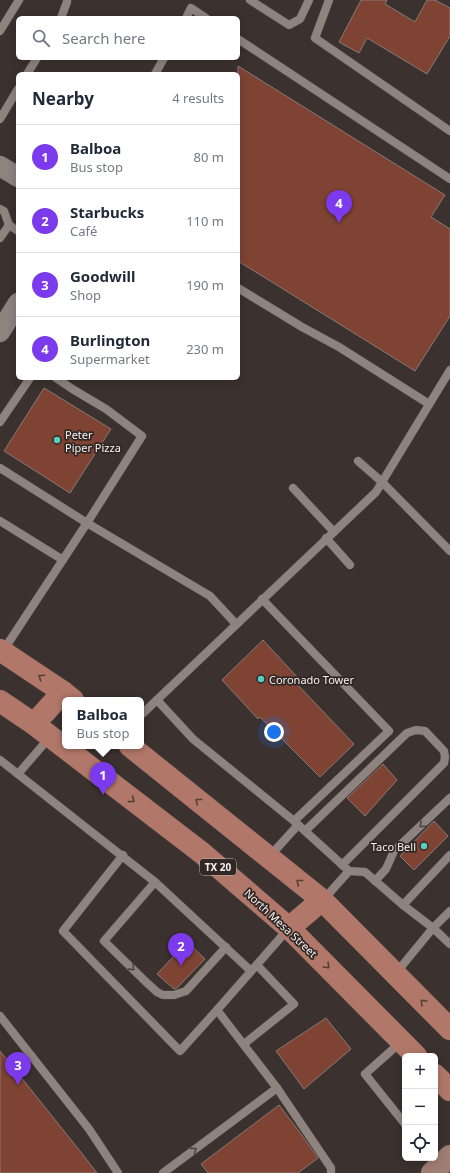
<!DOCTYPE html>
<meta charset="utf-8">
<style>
:root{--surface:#fff;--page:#f2f2f3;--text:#1f2937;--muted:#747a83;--line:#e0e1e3;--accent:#7c3aed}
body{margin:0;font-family:"Noto Sans",sans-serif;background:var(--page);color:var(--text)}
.controls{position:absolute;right:12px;bottom:12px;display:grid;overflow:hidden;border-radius:6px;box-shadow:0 2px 10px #0003}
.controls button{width:36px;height:36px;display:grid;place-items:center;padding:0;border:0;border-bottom:1px solid var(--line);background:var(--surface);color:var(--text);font:20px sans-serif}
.you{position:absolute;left:274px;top:732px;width:14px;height:14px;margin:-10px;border:3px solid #fff;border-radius:50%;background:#1a73e8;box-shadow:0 0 0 6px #1a73e833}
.badge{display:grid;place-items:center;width:26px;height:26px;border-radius:50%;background:var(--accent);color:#fff;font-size:13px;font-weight:700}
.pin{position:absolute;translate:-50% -33px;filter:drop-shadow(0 1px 2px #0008)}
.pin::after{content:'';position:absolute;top:21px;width:14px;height:12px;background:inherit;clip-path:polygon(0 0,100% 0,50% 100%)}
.popup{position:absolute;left:62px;top:697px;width:82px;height:52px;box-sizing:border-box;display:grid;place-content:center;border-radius:6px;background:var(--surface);filter:drop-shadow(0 1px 3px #0005);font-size:13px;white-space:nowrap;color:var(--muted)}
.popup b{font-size:15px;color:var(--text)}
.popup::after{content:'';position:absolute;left:50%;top:100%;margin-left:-8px;border:8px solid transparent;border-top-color:var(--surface)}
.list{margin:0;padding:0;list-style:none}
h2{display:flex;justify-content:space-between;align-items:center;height:52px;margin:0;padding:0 16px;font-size:17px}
h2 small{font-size:13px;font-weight:400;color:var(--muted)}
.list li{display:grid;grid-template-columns:26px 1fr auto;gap:12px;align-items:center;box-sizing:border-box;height:64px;padding:0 16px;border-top:1px solid var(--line)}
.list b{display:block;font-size:15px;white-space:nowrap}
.list p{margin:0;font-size:13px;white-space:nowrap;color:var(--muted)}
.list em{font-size:13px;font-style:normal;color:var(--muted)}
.icon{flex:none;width:22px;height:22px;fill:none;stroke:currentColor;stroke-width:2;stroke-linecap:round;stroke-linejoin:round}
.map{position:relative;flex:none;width:450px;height:1173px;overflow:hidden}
.search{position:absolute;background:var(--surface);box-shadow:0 2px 10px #0003;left:16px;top:16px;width:224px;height:44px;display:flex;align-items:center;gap:10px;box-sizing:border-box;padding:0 14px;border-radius:6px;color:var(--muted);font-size:15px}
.panel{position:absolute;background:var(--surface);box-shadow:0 2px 10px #0003;left:16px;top:72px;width:224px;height:308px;border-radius:6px}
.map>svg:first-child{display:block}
</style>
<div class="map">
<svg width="450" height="1173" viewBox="0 0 450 1173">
<rect width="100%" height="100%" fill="#3b312f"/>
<g fill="#7f4334" stroke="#867a77">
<polygon points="361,0 387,0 385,4 415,22 427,0 435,0 450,8 450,36 427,74 367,38 359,53 339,42"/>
<polygon points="238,66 445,195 431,217 450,229 450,316 415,371 238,261"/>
<polygon points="44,388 111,429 70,493 4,451"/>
<polygon points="263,640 299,679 296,683 354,744 320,777 260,717 258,719 222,680"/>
<polygon points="383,764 397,780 365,816 347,798"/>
<polygon points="434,821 448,836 414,870 400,856"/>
<polygon points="187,942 205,959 177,988 174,989 157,974"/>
<polygon points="326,1018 351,1049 304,1089 276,1051"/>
<polygon points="0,1051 80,1151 97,1173 0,1173"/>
<polygon points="279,1105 301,1134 318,1158 298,1173 208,1173 201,1164"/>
</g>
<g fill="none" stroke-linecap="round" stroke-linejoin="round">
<defs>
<g id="service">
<polyline points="250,0 289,25 300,19 309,0"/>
<polyline points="329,0 315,38 450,131"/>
<polyline points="61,18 67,2 67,0"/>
<polyline points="186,18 191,8 206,18"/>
<polyline points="0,31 19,0"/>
<polyline points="238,39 450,179"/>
<polyline points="27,74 37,58"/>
<polyline points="155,74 164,58"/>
<polyline points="0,119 18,89"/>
<polyline points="0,209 4,211 9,225 0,238"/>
<polyline points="9,225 18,231"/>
<polyline points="238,288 302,327 339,347 429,404"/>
<polyline points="0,422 30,378"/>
<polyline points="358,461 382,482 450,551"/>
<polyline points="0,468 87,523 210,596 236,624"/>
<polyline points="293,488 334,532"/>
<polyline points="0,521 63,560"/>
<polyline points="326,538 350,565"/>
<polyline points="262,599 389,731 294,821"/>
<polyline points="3,651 87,523 142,436 106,409 74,390 56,378"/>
<polyline points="157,700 193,739 294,821 349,871 365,872 403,905 433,928 450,944"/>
<polyline points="141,715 376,492 450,370"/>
<polyline points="0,760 155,882 251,971"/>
<polyline points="18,774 49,738"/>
<polyline points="305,831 407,733 416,730 425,731 444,751 445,757 444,763 342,865"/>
<polyline points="123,855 63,931 180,1051 217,1010"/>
<polyline points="269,857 298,825"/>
<polyline points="375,881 386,869 394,851 450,798"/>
<polyline points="155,882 104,941 146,982 157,992 163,995 174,995 186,991 226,947"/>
<polyline points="323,900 349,871"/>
<polyline points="403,905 450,855"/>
<polyline points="289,928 217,1010 277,1088 331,1168 331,1173"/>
<polyline points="396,973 433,928 450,911"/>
<polyline points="0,1016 89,1129 118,1173"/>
<polyline points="401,1042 365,1074 405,1124"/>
<polyline points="244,1044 294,1004 257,965"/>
<polyline points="163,1173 277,1088"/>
</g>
<g id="tertiary">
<polyline points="0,166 18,177"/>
<polyline points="0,332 18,303"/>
</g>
<polyline id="secondary" points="432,1173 450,1156"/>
<g id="primary">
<polyline points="0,650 63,692 73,700"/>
<polyline points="0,701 34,724 202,853 289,928 416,1056"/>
<polyline points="34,724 63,692"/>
<polyline points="130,746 322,900 450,1029"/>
<polyline points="289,928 322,900"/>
<polyline points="435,1075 450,1090"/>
</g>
</defs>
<use href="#service" stroke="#554d4b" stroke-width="9"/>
<use href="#tertiary" stroke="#554d4b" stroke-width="21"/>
<use href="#secondary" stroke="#554d4b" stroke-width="23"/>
<use href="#primary" stroke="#554d4b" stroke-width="23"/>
<use href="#service" stroke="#8f8380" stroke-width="8"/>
<use href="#tertiary" stroke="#8f8380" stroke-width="20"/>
<use href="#secondary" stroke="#a07d75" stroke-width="22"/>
<use href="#primary" stroke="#b17869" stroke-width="22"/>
</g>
<defs><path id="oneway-chevron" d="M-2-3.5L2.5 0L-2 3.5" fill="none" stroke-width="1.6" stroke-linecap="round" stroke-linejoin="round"/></defs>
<g stroke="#573f39">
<use href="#oneway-chevron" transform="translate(41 677) rotate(-146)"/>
<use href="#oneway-chevron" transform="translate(132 800) rotate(37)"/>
<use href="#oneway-chevron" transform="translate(198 801) rotate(-141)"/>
<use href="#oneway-chevron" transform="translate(299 882) rotate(-141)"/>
<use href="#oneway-chevron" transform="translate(327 966) rotate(45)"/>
<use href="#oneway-chevron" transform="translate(423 1002) rotate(-135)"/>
</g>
<g stroke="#4d4340">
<use href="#oneway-chevron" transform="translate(422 825) rotate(137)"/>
<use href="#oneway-chevron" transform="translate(132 968) rotate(44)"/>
<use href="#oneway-chevron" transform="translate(194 1150) rotate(-37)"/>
</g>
<g fill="#58cec0" stroke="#312725" stroke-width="1.5">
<circle cx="57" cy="440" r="4"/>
<circle cx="261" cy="679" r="4"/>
<circle cx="424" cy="846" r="4"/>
</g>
<g text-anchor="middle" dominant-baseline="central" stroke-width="3.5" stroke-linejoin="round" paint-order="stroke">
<rect fill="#312725" stroke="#bbb4b2" stroke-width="1" x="200" y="859" width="36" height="16" rx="3"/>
<g font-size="10" font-weight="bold" fill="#f6f0ee">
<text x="218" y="867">TX 20</text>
</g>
<g font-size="11" fill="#f6f0ee" stroke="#312725" text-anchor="start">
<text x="65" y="434">Peter<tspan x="65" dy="13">Piper Pizza</tspan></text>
<text x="269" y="679">Coronado Tower</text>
<text x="416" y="846" text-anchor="end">Taco Bell</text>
</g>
<g font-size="11" fill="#f6f0ee" stroke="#312725">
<text transform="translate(281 923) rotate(43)">North Mesa Street</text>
</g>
</g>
</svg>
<div class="controls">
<button>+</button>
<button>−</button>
<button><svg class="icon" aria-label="locate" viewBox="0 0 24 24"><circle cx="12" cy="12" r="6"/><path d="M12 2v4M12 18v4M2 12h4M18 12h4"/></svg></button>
</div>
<div class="you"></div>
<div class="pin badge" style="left:103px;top:795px">1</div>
<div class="popup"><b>Balboa</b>Bus stop</div>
<div class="pin badge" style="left:181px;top:966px">2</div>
<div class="pin badge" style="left:18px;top:1085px">3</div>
<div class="pin badge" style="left:339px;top:223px">4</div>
<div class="search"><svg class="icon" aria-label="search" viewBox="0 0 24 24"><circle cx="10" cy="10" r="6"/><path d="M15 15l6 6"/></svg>Search here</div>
<section class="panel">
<h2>Nearby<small>4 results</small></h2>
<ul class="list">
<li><span class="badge">1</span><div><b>Balboa</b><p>Bus stop</p></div><em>80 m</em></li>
<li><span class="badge">2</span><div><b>Starbucks</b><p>Café</p></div><em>110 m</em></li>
<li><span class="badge">3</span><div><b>Goodwill</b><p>Shop</p></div><em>190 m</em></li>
<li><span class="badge">4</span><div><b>Burlington</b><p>Supermarket</p></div><em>230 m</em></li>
</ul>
</section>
</div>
